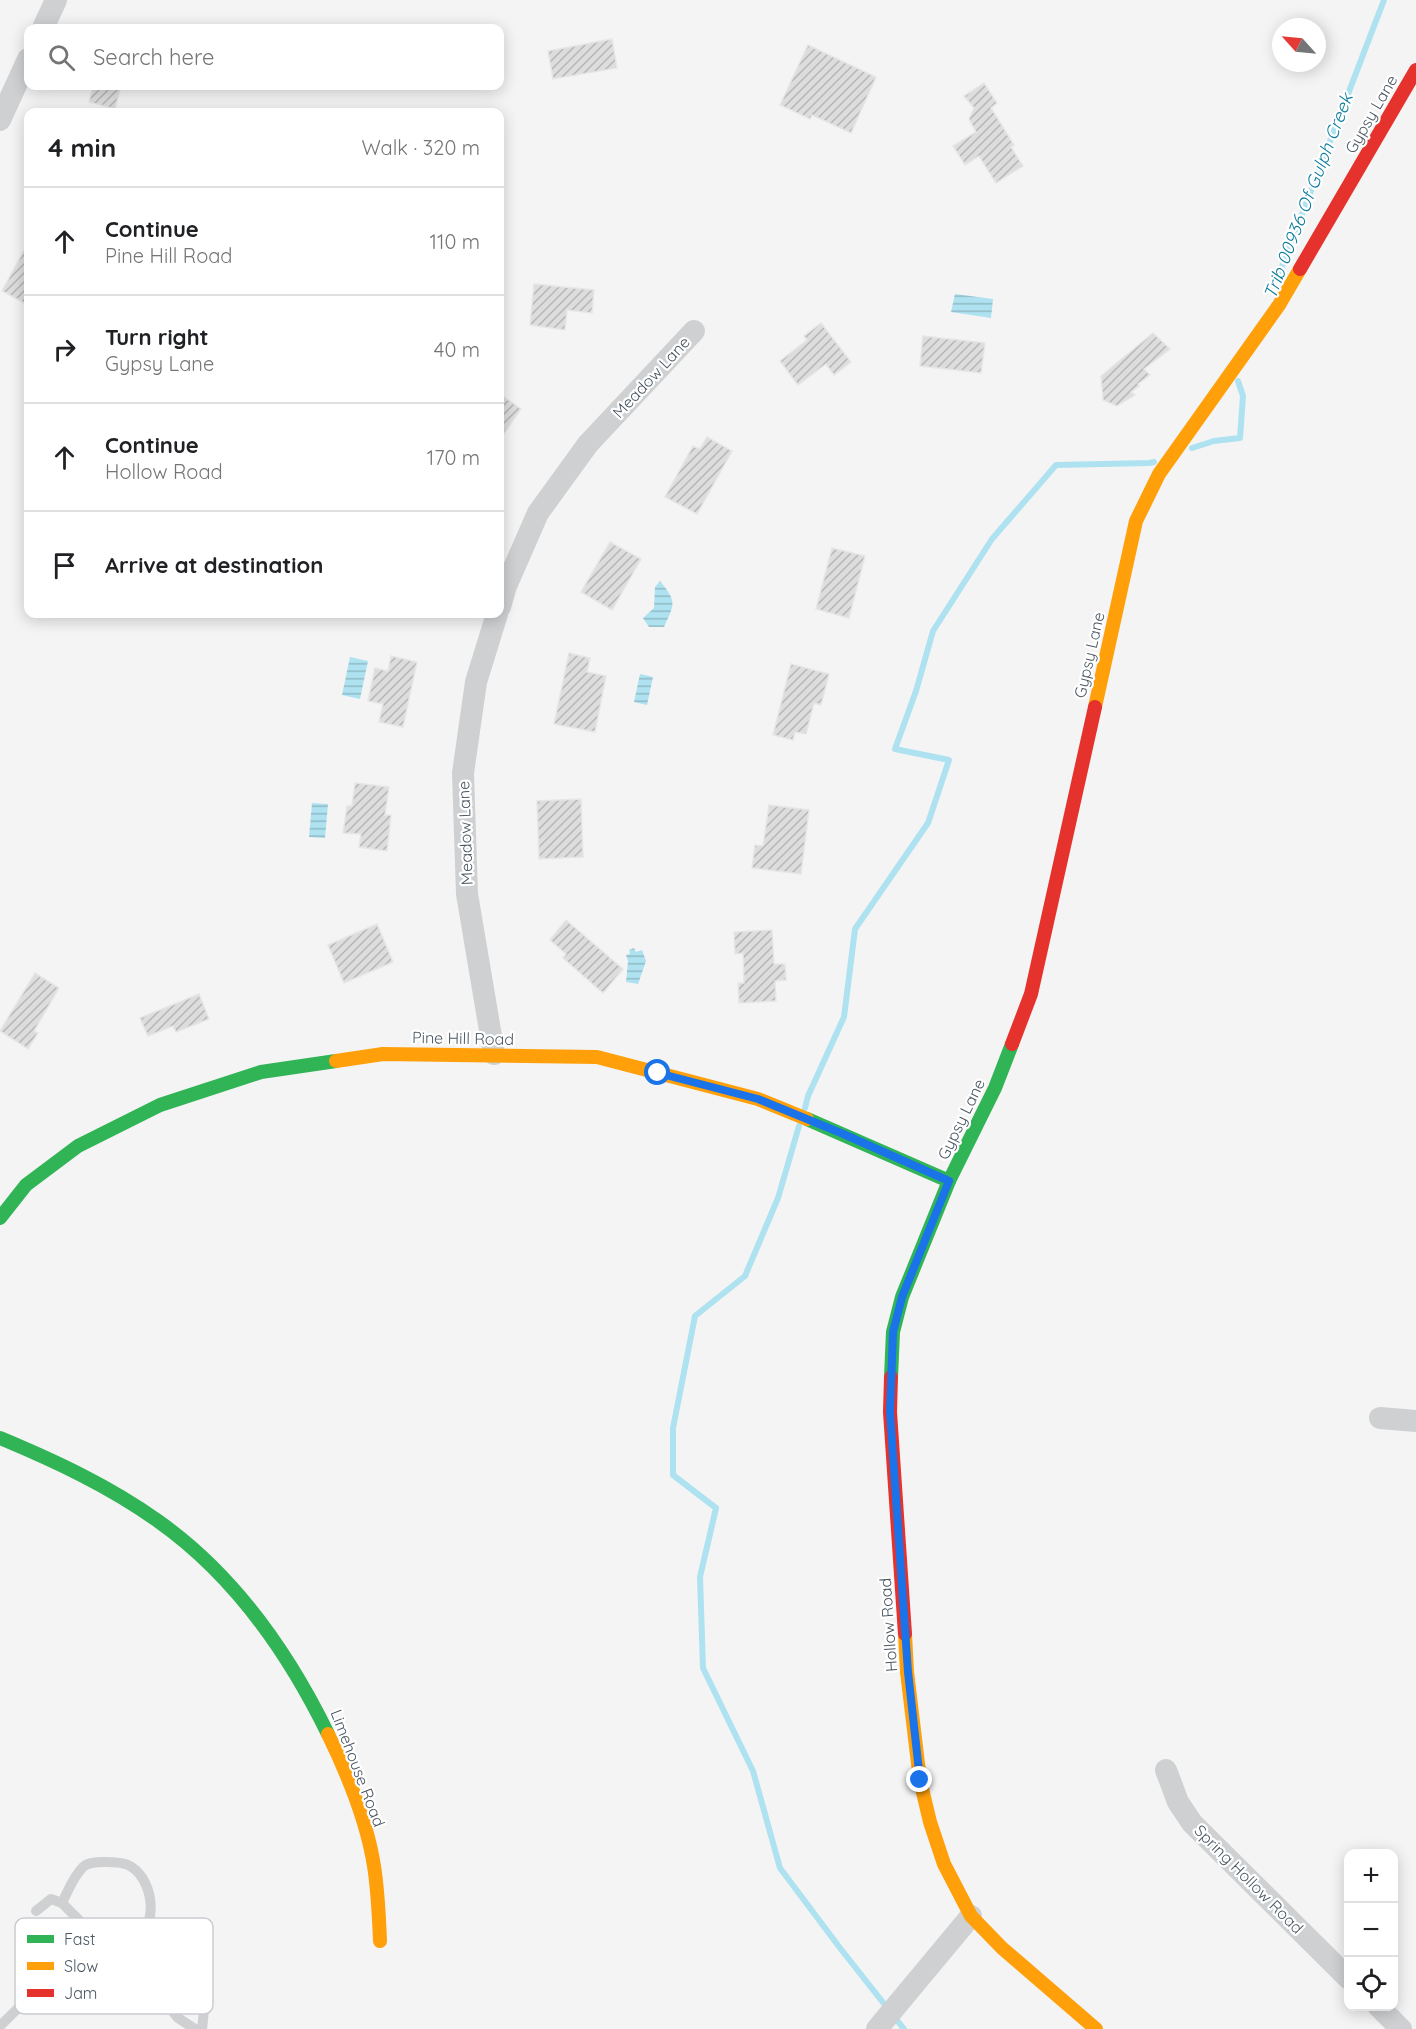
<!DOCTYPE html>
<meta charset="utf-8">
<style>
:root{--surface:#fff;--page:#f6f6f6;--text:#202124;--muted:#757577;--line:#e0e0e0}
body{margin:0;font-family:Quicksand,sans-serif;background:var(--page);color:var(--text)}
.controls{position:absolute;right:18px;bottom:18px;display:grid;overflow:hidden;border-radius:12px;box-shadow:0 3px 15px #0003}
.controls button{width:54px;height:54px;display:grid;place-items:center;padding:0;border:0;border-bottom:2px solid var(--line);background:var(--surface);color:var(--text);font:30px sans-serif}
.compass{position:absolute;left:1272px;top:18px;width:54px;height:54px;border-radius:50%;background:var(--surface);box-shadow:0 3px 15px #0003;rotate:297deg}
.stop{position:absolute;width:18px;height:18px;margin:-14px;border:4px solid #1a73e8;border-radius:50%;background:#fff}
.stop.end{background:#1a73e8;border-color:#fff;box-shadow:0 2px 6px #0008}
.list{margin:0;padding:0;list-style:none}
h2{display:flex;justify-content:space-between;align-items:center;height:78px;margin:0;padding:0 24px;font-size:26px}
h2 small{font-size:20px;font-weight:400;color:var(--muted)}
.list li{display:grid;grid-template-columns:39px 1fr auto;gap:18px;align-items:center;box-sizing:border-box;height:108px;padding:0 24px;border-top:2px solid var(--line)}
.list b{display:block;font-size:22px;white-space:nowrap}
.list p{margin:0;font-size:20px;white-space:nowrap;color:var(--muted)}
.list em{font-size:20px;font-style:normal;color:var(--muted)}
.icon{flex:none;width:33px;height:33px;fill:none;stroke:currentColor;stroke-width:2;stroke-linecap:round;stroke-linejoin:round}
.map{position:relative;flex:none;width:1416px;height:2029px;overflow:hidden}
.search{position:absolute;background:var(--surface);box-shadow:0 3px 15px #0003;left:24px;top:24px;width:480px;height:66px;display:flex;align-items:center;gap:15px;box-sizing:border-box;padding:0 21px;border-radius:12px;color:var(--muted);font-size:22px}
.panel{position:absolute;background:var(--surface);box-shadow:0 3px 15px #0003;left:24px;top:108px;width:480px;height:510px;border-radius:12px}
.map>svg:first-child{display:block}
</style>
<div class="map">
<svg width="1416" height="2029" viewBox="0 0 1416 2029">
<defs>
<pattern id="water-rules" width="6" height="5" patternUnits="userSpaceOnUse" patternTransform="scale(1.5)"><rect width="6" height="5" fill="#aee2f0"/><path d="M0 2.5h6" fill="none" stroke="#90bac6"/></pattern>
<pattern id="building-hatch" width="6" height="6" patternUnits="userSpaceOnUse" patternTransform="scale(1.5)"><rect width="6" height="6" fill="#ddddde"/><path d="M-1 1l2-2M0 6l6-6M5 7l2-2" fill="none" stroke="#b5b6b7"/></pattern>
</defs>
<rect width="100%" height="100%" fill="#f4f4f4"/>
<g fill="url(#water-rules)">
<polygon points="955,294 993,299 991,318 951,312"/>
<path d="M660,581C677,602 675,603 664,627H649L643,618L654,608L655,587Z"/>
<polygon points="350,657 368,661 360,699 342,695"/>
<polygon points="640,674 653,677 647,705 634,702"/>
<polygon points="312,803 328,804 325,838 309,837"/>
<polygon points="634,948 636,952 642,950 646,961 638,984 626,982 628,961 626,955 630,954 629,950"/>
</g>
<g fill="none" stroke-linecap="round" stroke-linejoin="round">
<g stroke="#aee2f0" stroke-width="6">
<polyline points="1278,277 1384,0"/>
<polyline points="1192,448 1214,441 1240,438 1243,396 1238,381"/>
<polyline points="805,1108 808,1096 844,1017 855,929 928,823 949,760 895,749 916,691 933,631 992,539 1056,465 1149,463 1154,462"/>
<polyline points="799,1126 778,1198 745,1276 695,1316 673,1428 673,1475 716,1508 700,1577 703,1668 753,1771 780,1868 840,1948 904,2029"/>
</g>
</g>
<g fill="url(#building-hatch)" stroke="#e5e6e7" stroke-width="1.5">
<polygon points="612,39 617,68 553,79 548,51"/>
<polygon points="808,45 876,77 851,133 812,115 810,119 780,105"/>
<polygon points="984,83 997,103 991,108 1014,145 1011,147 1023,166 996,183 979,156 965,165 953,146 976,132 969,119 974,108 964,96"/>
<polygon points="93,86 121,86 115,109 89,102"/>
<polygon points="28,243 28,295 24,303 2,291"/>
<polygon points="534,284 594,290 592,313 567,310 565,330 530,325"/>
<polygon points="821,323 851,362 834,375 826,364 798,385 780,361 807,340 804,336"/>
<polygon points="1153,333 1170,349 1144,369 1150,375 1138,384 1139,386 1131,392 1135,395 1117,406 1103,400 1101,376"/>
<polygon points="923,336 985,343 981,373 920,366"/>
<polygon points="500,394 521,409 500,439"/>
<polygon points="707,437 732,451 697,514 665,497 693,446 700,449"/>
<polygon points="610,542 641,559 612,610 581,592"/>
<polygon points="832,548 865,556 849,618 816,609"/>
<polygon points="569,653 590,658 587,672 606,676 595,732 554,724"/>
<polygon points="391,656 417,662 403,727 379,722 383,704 368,701 375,668 388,671"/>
<polygon points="791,664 829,674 821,705 814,703 806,734 795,732 793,740 773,735"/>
<polygon points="355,783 389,787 385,815 391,815 387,851 359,847 361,834 343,833 347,806 352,806"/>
<polygon points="581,799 583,857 539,859 537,801"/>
<polygon points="769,805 809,810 801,874 752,868 755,845 763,846"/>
<polygon points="566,920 623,969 603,993 563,958 566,954 550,940"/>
<polygon points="377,924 393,962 344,983 328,945"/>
<polygon points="772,930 774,964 785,964 786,980 775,981 776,1001 739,1003 738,983 744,983 743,953 735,954 734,932"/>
<polygon points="35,973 59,988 34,1031 38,1033 28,1049 0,1031"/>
<polygon points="199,994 209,1019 176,1032 173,1026 148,1036 140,1018"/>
</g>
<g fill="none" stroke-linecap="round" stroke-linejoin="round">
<g stroke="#ced0d2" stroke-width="10">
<path d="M62,1903C68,1891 73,1877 83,1867C88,1862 98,1862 105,1862C113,1862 122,1862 128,1865C152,1876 159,1920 139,1937C132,1944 121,1943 113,1943"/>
<polyline points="36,1911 51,1899 62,1903 93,1934"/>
<polyline points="156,1991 174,1975 188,1977 199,1990 205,2001 202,2029"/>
<polyline points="0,2026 93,1934 103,1933 152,1986 178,2018 195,2029"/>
</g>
<g stroke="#ced0d2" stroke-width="22">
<polyline points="43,28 56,0"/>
<polyline points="0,120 28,59"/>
<polyline points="500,607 506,586 538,513 588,444 694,331"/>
<polyline points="494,1054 467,894 463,773 476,682 497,614"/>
<polyline points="1380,1418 1416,1421"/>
<polyline points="1166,1770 1178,1802 1192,1823 1348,1978"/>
<polyline points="1378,2006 1401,2029"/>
<polyline points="877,2029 971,1916"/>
</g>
<g stroke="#30b455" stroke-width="14">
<polyline points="807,1119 949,1181"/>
<polyline points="0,1218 26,1185 78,1146 160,1105 261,1072 336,1061"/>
<polyline points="891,1377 893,1332 902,1297 949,1181 995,1088 1012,1044"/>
<path d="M0,1438C55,1461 109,1486 158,1521C233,1574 288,1652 328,1734"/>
</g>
<g stroke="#ff9f0a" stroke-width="14">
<polyline points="1095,707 1136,521 1159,474 1279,305 1300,269"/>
<polyline points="336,1061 383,1054 597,1057 758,1099 807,1119"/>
<polyline points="905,1634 907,1672 920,1780 930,1822 944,1864 971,1916 1002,1948 1096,2029"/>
<path d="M328,1734C348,1775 367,1821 374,1866C378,1891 379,1916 380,1941"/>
</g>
<g stroke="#e5322d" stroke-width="14">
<polyline points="1300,269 1416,70"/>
<polyline points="1012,1044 1031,994 1095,707"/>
<polyline points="891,1377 890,1412 905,1634"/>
</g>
</g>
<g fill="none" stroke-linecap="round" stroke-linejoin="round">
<polyline stroke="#1a73e8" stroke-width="8" points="658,1073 758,1099 841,1133 949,1181 902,1297 893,1332 890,1412 908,1672 920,1780"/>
</g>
<g text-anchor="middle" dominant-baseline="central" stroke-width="4.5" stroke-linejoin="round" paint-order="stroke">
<g font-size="16" fill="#4a5661" stroke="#fff">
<text transform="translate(1371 114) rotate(-60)">Gypsy Lane</text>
<text transform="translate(651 377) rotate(-47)">Meadow Lane</text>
<text transform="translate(1089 655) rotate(-77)">Gypsy Lane</text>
<text transform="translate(465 833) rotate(-92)">Meadow Lane</text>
<text transform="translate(463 1038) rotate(1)">Pine Hill Road</text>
<text transform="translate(961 1119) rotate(-64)">Gypsy Lane</text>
<text transform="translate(888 1625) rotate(-94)">Hollow Road</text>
<text transform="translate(358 1768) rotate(69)">Limehouse Road</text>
<text transform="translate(1249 1879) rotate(45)">Spring Hollow Road</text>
</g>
<g font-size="18" font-style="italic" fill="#0c7c9b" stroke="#fff">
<text transform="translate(1308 196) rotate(-69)">Trib 00936 Of Gulph Creek</text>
</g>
</g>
<rect x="15" y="1918" width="198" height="96" rx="9" fill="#fff" stroke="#c9ccd0" stroke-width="1.5"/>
<rect x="27" y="1935" width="27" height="8" fill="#30b455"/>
<rect x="27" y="1962" width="27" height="8" fill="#ff9f0a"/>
<rect x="27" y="1989" width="27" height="8" fill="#e5322d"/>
<g font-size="16" fill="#4a5661">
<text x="64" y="1945">Fast</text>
<text x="64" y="1972">Slow</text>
<text x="64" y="1999">Jam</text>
</g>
</svg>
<div class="controls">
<button>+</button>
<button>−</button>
<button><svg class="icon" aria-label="locate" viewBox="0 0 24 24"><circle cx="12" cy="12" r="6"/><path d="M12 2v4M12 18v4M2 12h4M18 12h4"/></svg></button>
</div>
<svg class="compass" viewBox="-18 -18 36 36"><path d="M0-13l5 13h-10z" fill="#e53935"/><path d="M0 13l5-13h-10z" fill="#757577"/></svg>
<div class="stop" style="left:658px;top:1073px"></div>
<div class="stop end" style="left:920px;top:1780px"></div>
<div class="search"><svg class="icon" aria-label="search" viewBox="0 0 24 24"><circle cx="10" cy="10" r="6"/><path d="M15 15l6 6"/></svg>Search here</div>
<section class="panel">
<h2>4 min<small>Walk · 320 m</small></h2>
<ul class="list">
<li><svg class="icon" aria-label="ahead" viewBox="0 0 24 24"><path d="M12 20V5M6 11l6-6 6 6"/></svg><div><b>Continue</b><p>Pine Hill Road</p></div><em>110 m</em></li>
<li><svg class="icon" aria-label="right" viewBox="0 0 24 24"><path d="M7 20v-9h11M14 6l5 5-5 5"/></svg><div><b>Turn right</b><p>Gypsy Lane</p></div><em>40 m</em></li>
<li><svg class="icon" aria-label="ahead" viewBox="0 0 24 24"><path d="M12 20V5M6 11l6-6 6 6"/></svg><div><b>Continue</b><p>Hollow Road</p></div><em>170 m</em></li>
<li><svg class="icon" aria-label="arrive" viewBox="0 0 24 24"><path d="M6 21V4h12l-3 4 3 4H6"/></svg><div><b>Arrive at destination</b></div></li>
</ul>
</section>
</div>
